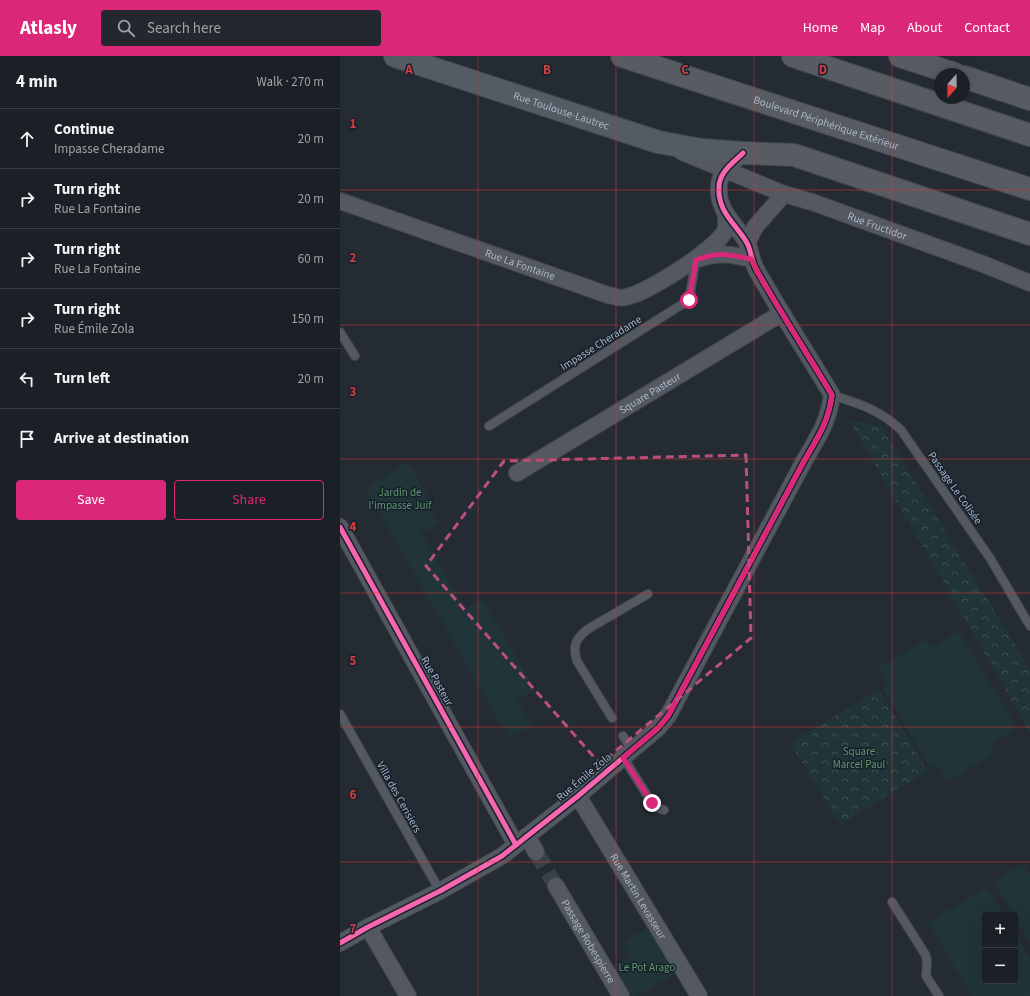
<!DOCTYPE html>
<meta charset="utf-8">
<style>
:root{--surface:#1b2026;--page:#24282e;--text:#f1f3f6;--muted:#a0a3a7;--line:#393e43;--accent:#db2777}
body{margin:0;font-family:"Source Sans 3",sans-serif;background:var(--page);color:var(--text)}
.controls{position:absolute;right:12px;bottom:12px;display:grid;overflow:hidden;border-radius:4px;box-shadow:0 4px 16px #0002}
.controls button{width:36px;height:36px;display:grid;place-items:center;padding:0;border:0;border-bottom:1px solid var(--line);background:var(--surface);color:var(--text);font:20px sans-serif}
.compass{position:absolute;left:594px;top:12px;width:36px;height:36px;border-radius:50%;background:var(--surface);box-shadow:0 4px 16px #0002;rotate:200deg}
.stop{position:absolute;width:12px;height:12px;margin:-9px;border:3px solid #db2777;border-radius:50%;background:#fff}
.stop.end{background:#db2777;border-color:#fff;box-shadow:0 1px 4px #0008}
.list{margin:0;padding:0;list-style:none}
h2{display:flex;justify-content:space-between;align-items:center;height:52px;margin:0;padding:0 16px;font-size:17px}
h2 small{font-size:13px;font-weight:400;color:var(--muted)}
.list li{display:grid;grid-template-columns:26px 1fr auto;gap:12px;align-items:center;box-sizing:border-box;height:60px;padding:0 16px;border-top:1px solid var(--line)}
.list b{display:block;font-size:15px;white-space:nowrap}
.list p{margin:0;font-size:13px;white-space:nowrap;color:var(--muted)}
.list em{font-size:13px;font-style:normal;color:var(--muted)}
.actions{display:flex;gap:8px;padding:12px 16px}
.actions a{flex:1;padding:9px 0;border:1px solid var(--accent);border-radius:4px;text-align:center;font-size:14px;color:var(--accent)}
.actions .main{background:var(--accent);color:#fff}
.icon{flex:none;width:22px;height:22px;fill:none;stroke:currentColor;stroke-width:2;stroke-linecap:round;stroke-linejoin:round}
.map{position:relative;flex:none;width:690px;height:940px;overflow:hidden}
header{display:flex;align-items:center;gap:24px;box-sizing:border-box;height:56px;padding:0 20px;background:var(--accent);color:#fff}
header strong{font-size:19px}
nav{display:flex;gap:22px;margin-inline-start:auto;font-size:14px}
.search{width:280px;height:36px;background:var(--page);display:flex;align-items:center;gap:10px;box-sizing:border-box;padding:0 14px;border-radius:4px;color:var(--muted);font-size:15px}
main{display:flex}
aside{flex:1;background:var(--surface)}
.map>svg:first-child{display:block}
</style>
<header>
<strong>Atlasly</strong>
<div class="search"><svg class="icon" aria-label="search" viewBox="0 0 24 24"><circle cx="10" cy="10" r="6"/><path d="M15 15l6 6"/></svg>Search here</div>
<nav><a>Home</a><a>Map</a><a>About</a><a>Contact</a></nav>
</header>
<main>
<aside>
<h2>4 min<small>Walk · 270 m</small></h2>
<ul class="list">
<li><svg class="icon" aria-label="ahead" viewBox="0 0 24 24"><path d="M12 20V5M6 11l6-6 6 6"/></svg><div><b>Continue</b><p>Impasse Cheradame</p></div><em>20 m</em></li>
<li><svg class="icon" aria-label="right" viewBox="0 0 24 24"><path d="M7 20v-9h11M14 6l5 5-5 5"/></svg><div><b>Turn right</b><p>Rue La Fontaine</p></div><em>20 m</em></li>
<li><svg class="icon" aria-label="right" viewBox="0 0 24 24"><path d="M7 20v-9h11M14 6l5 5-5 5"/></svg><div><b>Turn right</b><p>Rue La Fontaine</p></div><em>60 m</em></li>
<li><svg class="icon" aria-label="right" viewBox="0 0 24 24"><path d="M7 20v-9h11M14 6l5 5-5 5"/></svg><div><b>Turn right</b><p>Rue Émile Zola</p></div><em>150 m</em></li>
<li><svg class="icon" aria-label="left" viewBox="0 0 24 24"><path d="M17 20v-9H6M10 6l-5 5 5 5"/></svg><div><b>Turn left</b></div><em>20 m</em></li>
<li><svg class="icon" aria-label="arrive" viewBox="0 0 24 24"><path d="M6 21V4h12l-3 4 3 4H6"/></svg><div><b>Arrive at destination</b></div></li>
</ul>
<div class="actions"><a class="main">Save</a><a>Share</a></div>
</aside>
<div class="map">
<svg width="690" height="940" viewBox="0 0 690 940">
<defs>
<pattern id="park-crowns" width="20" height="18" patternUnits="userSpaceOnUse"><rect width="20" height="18" fill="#213538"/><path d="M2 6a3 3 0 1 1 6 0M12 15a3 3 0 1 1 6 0" fill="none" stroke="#3f5053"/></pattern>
</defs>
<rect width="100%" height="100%" fill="#242b32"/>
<g fill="url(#park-crowns)">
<polygon points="509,364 541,370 690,613 690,676"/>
<polygon points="539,634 588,715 500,768 450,687"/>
</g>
<g fill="#213538">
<polygon points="68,406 91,445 86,448 98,468 81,477 125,553 143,543 195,634 177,644 191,670 169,682 25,432"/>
<polygon points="619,575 677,672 650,688 655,697 607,726 597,709 590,712 542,631 547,628 538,612 587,583 592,591"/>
<polygon points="683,808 690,819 690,887 675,862 675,859 674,859 654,825"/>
<polygon points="647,831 664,859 645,859 645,925 675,925 675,877 690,902 690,940 632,940 588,867"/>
<polygon points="307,872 335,918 297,940 288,940 271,912 290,900 282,887"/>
</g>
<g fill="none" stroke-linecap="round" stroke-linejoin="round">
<polyline stroke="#384048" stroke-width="16" stroke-dasharray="16 8" stroke-linecap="butt" points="196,796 216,830"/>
<defs>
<g id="service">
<polyline points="0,276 15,300"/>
<path d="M492,339C520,348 540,354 561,374L650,502L690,570"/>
<polyline points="149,370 349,244 356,203"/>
<polyline points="0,658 100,835"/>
<path d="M272,662L237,605C232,590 236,582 248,573L308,538"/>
<polyline points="283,680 292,694"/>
<polyline points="283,701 312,747 315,751 324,754"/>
<polyline points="552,846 585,898 587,904 586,920 599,940"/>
</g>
<g id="minor">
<path id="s1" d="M342,96L444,138L472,146L643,208L690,227"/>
<path id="s2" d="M0,145L268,239C273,240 281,243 286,241C307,237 375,194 385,175C387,171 386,165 386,160"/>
<polyline points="407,188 415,171 444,138"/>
<path d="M358,203C378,196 391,198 411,203"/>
<path id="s3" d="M177,417L442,257"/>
<polyline points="0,471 176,789"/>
<path id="s4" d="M238,740L359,940"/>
<polyline points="187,780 196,796"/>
<path id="s5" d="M216,830L281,940"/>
<polyline points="28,871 68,940"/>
<path d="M0,887L28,871L100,835L162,800L238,740L318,672L328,660L463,407C477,382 488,368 492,339C467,297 440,256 416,213C411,204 411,194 407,187C397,169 377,156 379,131C379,116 393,107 403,97"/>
</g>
<g id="primary">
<path id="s6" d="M55,0L318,86L362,94L403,97"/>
</g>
<g id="trunk">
<path id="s7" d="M282,0L690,133"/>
<polyline points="453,0 690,79"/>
<polyline points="560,0 615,18"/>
<polyline points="624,21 690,43"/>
<polyline points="403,97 454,99 690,178"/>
</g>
</defs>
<use href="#service" stroke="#42474d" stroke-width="10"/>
<use href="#minor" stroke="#42474d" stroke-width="18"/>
<use href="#primary" stroke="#41474f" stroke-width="24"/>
<use href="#trunk" stroke="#40464e" stroke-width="24"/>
<use href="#service" stroke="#535861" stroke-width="8"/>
<use href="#minor" stroke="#535861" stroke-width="16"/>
<use href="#primary" stroke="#555b63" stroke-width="22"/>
<use href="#trunk" stroke="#575c62" stroke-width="22"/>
<defs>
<g id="cycleway">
<polyline points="0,471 176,789"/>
<path d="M0,887L28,871L100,835L162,800L238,740L318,672L328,660L463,407C477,382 488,368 492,339C467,297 440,256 416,213C411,204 411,194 407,187C397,169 377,156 379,131C379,116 393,107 403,97"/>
</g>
</defs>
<use href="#cycleway" stroke="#17212d" stroke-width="8"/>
<use href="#cycleway" stroke="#f766af" stroke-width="5"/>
</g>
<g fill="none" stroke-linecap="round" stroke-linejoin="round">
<path stroke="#db2777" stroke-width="5" d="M312,747L283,702L318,672L328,660L463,407C477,382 488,368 492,339L423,226L411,203C388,198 378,196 356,204L349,244"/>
</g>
<path fill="none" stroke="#ba4f80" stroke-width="3" stroke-dasharray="8 5" stroke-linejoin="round" d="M406,399L411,582L260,708L86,510L164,405Z"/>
<path fill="none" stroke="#d03d40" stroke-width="1" stroke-opacity="0.55" d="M138,0V940M276,0V940M414,0V940M552,0V940M0,134H690M0,269H690M0,403H690M0,537H690M0,671H690M0,806H690"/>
<g text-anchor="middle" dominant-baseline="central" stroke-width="3" stroke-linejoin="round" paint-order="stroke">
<g font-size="11" fill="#abb6c6" stroke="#17212d">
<text stroke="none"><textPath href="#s6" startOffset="175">Rue Toulouse-Lautrec</textPath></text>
<text stroke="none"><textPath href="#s7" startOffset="215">Boulevard Périphérique Extérieur</textPath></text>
<text stroke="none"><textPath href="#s1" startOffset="209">Rue Fructidor</textPath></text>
<text stroke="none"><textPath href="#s2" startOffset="191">Rue La Fontaine</textPath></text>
<text transform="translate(261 287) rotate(-32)">Impasse Cheradame</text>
<text stroke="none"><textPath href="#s3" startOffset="155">Square Pasteur</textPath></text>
<text transform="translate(615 432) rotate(55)">Passage Le Colisée</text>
<text transform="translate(97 625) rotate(61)">Rue Pasteur</text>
<text transform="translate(244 721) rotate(-40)">Rue Émile Zola</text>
<text transform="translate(59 741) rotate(61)">Villa des Cerisiers</text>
<text stroke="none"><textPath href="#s4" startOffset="117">Rue Martin Levasseur</textPath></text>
<text stroke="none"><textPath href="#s5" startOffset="64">Passage Robespierre</textPath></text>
</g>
<g font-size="11" fill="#61986d" stroke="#17212d">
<text x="60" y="436">Jardin de<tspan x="60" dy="13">l'impasse Juif</tspan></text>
<text x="519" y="695">Square<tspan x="519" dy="13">Marcel Paul</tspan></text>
<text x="307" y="911">Le Pot Arago</text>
</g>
</g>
<g font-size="13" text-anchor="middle" font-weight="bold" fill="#d03d40" stroke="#17212d" stroke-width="3" stroke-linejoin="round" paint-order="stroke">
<text x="69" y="18">A</text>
<text x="207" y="18">B</text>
<text x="345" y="18">C</text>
<text x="483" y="18">D</text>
<text x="13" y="72">1</text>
<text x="13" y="206">2</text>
<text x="13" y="340">3</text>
<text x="13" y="475">4</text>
<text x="13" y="609">5</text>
<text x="13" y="743">6</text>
<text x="13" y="877">7</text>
</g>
</svg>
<div class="controls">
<button>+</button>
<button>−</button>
</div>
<svg class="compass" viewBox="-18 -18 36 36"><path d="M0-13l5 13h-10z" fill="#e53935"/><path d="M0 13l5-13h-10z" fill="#a0a3a7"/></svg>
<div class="stop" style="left:349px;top:244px"></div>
<div class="stop end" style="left:312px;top:747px"></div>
</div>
</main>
